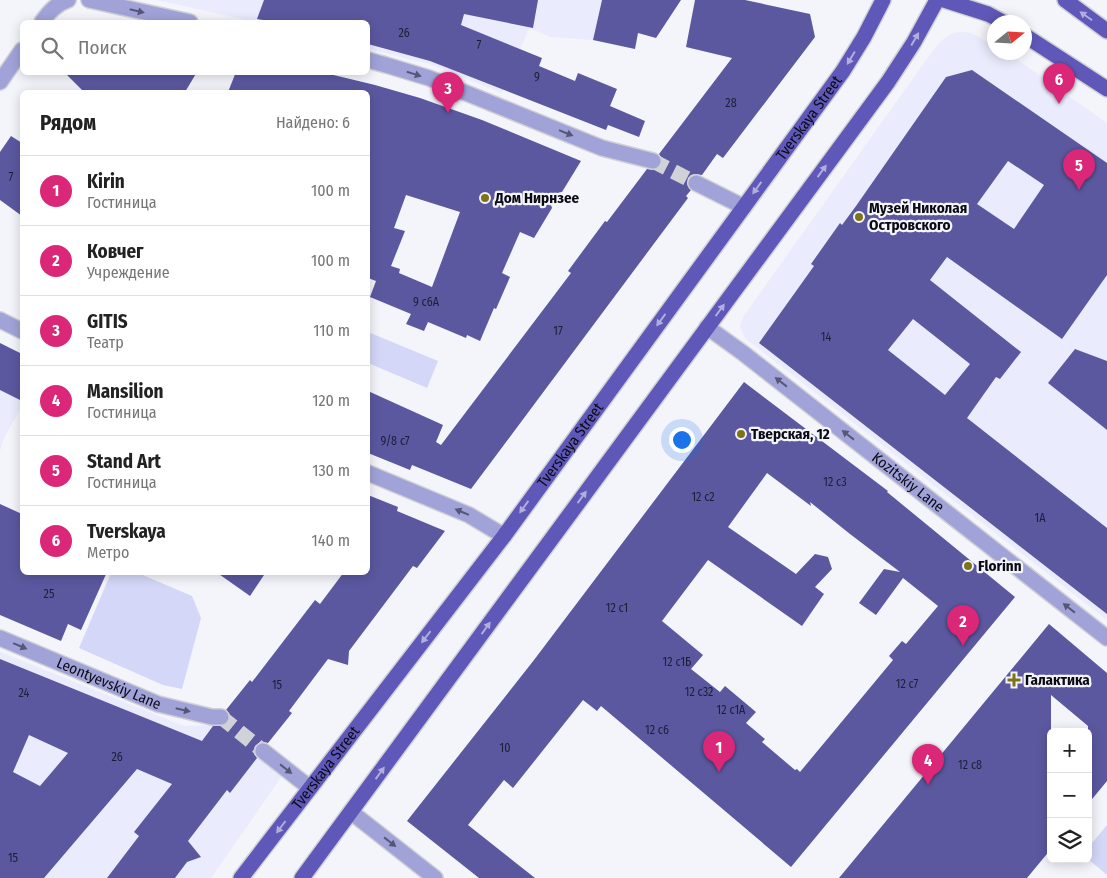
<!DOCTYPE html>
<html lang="ru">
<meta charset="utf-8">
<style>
:root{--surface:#fff;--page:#f2f2f2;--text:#222;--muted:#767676;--line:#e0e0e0;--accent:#db2777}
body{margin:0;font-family:"Fira Sans Condensed",sans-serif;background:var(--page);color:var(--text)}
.controls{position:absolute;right:15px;bottom:15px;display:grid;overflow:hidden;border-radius:8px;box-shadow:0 2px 12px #0003}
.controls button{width:45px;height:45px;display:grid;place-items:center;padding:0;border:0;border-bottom:1px solid var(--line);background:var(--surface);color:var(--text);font:25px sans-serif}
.compass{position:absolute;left:987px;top:15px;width:45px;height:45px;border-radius:50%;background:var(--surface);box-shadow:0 2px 12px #0003;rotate:72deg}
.you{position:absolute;left:681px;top:439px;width:18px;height:18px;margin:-12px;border:4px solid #fff;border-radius:50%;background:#1a73e8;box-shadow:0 0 0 8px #1a73e833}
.badge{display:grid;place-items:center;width:32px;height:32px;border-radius:50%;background:var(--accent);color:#fff;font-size:16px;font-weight:700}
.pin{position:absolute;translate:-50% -41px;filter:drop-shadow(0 1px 2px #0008)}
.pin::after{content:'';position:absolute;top:26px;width:18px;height:15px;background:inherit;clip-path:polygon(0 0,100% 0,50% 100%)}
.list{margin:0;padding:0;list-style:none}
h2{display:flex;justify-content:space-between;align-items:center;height:65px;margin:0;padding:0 20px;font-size:21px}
h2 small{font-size:16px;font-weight:400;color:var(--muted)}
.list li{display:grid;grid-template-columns:32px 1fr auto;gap:15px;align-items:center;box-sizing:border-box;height:70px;padding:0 20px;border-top:1px solid var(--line)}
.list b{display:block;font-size:19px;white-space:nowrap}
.list p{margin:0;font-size:16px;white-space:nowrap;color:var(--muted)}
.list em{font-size:16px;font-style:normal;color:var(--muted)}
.icon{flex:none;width:28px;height:28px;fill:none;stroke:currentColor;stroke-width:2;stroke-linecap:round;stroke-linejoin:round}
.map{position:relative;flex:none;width:1107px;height:878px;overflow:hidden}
.search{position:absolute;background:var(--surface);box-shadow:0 2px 12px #0003;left:20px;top:20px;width:350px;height:55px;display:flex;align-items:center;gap:12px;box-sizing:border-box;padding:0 18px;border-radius:8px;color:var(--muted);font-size:19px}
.panel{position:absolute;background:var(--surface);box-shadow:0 2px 12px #0003;left:20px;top:90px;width:350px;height:485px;border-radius:8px}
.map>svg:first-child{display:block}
</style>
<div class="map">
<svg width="1107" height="878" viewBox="0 0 1107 878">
<rect width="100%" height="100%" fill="#f4f4fb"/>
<g fill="#eaebfc">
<polygon points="157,0 602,0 593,40 551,37 529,28 502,93 430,64 368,49 368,22 255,22"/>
<polygon points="963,32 971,33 994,45 994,52 1008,53 1107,123 1107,620 745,338 740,327 743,317 929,56 940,42 946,37 953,33"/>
<polygon points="0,390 18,393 22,395 22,406 4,438 0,451"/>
<polygon points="0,652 184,726 215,725 282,776 211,878 0,878"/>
</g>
<g fill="#d5d7f8">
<polygon points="368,332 438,361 427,388 368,363"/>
<polygon points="111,573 138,573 192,596 201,618 182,689 163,685 79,648"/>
<polygon points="1107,825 1107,875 1088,859 1088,848"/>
</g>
<g fill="#5b58a0" fill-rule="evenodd">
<polygon points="264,0 538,0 533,28 464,14 461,25 542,58 539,66 575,81 578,73 617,89 610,106 645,121 639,137 608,125 606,130 430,61 368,44 368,22 275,22 257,19"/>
<polygon points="602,0 681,0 656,38 638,33 635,49 593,40"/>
<polygon points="695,0 745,0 810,14 815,37 723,158 717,154 702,175 695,174 691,175 688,178 687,184 691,190 686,196 688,198 471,489 412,465 410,470 368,453 368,391 443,425 436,442 441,445 571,273 568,271 605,221 607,222 647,169 655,170 660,167 662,164 662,159 659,154 732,58 686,47"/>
<path d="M972,70L1107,163V275L1062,339L947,257L930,280L1021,352L1000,379L996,377L967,418L1107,528V614L759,343L814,266L811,264L840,223L842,225L856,206L946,77ZM1008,161L1044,185L1014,229L977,204ZM913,319L970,364L945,395L888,350Z"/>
<polygon points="64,72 197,72 185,92 84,92"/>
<path d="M236,72H321L375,85L420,98L482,120L581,161L562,192L548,195L552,208L534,238L520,232L502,273L510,277L496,309L494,308L480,341L467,335L466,338L428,322L424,331L406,324L411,314L370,297L376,281L368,278V92H228ZM406,195L460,212L432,287L399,273L400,269L391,266L405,231L394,228Z"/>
<polygon points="11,136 22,143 22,216 0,200 0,152"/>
<polygon points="0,343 22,354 22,401 0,390"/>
<polygon points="1075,349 1107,361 1107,430 1048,383"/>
<path d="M744,382L888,491L887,492L1015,597L791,867L601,706L597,711L583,700L513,788L504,780L468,825L535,878H479L407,821L534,660ZM767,473L811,506L810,502L850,534L900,572L884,569L859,603L876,615L903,578L938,606L906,644L902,641L889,656L893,660L800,772L797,769L795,770L762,742L765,739L746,723L756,712L725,686L720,692L691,669L703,655L662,621L708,560L802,626L824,594L815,587L832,569L828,557L815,554L796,574L728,527Z"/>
<path d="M368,495L398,507L397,511L445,531L417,568L413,566L349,651L348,665L328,659L289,711L292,713L268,743L264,742H260L255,746L254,749V754L257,758L230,793L227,790L188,841L201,857L187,862L175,878H107L139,836L134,832L172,784L137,769L44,878H0V659L202,741L213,726L225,725L229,722L230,717L229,713L226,710L250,680L252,682L315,600L320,604L344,572H368ZM29,735L68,753L40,786L13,772Z"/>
<polygon points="0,504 22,514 22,572 107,572 81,630 68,624 61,641 0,615"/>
<polygon points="216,572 266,572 250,596"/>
<polygon points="1049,624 1107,673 1107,781 1088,804 1088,726 1051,695 1051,849 1027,878 839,878"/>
</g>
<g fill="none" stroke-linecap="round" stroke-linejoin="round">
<g stroke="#d1d1d8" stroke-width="15" stroke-dasharray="15 8" stroke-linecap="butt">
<polyline points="653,161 696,183"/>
<polyline points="221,717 263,751"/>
</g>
<defs>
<g id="minor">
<polyline points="89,0 190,22"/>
<path d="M42,22C49,12 56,4 68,0"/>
<polyline points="368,60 386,65 429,78 602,148 653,161"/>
<polyline points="0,82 22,50"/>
<polyline points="696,183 744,207"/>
<polyline points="0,320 22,331"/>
<path id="s1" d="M707,327L743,353L1107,638"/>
<polyline points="368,473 469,515 504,536"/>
<path id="s2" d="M0,638L158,704L212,717H221"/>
<polyline points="263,751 310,788"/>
<polyline points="351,812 435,878"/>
</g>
<g id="major">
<polyline points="944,0 988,14 1003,22"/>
<polyline points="1065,0 1107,31"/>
<polyline points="1024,35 1107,89"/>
<path id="s3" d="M241,878L504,536L843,71L864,37L883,0"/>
<polyline points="302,878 888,82 914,42 937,0"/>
</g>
</defs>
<use href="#minor" stroke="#cfcfd6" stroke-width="18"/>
<use href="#major" stroke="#cfcfd6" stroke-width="18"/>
<use href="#minor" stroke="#a1a2d8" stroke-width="15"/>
<use href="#major" stroke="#5f58b8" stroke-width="15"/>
</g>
<defs><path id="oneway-solid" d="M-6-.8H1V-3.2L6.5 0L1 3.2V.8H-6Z" transform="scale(1.25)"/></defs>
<g fill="#565676">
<use href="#oneway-solid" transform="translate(137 11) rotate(13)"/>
<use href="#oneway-solid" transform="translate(414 74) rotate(17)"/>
<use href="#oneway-solid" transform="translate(566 133) rotate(22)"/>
<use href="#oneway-solid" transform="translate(781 382) rotate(-142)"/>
<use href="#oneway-solid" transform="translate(848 435) rotate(-142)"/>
<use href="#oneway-solid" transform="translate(462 512) rotate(-157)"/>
<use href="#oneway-solid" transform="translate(1069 608) rotate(-142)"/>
<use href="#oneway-solid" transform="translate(20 646) rotate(23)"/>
<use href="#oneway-solid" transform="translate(183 710) rotate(13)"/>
<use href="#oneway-solid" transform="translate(286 769) rotate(38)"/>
<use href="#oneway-solid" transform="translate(390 842) rotate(38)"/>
</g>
<g fill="#b1aedd">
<use href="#oneway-solid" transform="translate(1086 16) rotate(-145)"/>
<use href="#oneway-solid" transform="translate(915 39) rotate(-60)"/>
<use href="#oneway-solid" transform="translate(851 58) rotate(121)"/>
<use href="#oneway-solid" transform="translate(822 171) rotate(-54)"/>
<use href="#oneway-solid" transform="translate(757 188) rotate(126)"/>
<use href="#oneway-solid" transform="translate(720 310) rotate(-54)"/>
<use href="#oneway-solid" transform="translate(661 320) rotate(126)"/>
<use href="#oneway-solid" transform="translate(582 497) rotate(-54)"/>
<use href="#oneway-solid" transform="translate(524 507) rotate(126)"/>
<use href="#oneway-solid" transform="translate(486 628) rotate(-54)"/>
<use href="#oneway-solid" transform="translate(426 637) rotate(128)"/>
<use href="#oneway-solid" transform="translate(380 773) rotate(-54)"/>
<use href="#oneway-solid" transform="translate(281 827) rotate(127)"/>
</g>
<g fill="#7d7417" stroke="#f4f4fb" stroke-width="2">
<circle cx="485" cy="198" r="5"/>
<circle cx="859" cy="217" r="5"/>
<circle cx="741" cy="434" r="5"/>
<circle cx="968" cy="566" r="5"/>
<path d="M1011.5 672.5h5v5h5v5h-5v5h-5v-5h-5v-5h5z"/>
</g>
<g text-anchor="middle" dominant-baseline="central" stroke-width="4.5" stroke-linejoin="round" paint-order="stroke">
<g font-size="12" fill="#1e1e38">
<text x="404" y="33">26</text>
<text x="479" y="45">7</text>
<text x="537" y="77">9</text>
<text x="731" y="103">28</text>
<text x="11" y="177">7</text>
<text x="426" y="302">9 с6А</text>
<text x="558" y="331">17</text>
<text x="826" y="337">14</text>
<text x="395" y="441">9/8 с7</text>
<text x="835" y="482">12 с3</text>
<text x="703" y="497">12 с2</text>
<text x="1040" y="518">1А</text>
<text x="49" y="594">25</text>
<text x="617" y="608">12 с1</text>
<text x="677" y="662">12 с1Б</text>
<text x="907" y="684">12 с7</text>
<text x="277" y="685">15</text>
<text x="699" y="692">12 с32</text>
<text x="24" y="693">24</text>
<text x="731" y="710">12 с1А</text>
<text x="657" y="730">12 с6</text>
<text x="505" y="748">10</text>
<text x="117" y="757">26</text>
<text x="970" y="765">12 с8</text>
<text x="13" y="858">15</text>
</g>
<g font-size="15" fill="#0a0a15" stroke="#f4f4fb">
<text stroke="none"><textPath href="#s3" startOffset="949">Tverskaya Street</textPath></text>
<text stroke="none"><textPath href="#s3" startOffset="544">Tverskaya Street</textPath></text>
<text stroke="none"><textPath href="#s1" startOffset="254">Kozitskiy Lane</textPath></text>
<text stroke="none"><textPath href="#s2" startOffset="118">Leontyevskiy Lane</textPath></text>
<text stroke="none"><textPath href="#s3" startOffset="139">Tverskaya Street</textPath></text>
</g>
<g font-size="15" font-weight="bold" fill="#0a0a15" stroke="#f4f4fb" text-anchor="start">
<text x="495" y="198">Дом Нирнзее</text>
<text x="869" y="208">Музей Николая<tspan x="869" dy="17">Островского</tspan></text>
<text x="751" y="434">Тверская, 12</text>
<text x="978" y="566">Florinn</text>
<text x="1025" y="680">Галактика</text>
</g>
</g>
</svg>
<div class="controls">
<button>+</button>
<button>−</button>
<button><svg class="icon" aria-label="layers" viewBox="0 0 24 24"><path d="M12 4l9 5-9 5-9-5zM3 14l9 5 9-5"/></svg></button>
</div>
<svg class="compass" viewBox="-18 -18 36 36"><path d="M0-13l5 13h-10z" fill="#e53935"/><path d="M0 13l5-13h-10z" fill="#767676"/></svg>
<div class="you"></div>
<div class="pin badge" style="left:719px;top:772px">1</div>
<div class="pin badge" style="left:963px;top:646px">2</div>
<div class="pin badge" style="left:448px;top:113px">3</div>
<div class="pin badge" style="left:928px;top:785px">4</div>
<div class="pin badge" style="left:1079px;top:190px">5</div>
<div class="pin badge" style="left:1059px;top:104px">6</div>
<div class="search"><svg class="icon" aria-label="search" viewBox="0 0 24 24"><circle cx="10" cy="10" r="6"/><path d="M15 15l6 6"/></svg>Поиск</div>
<section class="panel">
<h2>Рядом<small>Найдено: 6</small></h2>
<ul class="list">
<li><span class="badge">1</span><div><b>Kirin</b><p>Гостиница</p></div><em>100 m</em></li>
<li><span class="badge">2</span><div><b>Ковчег</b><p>Учреждение</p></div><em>100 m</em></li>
<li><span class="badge">3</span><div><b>GITIS</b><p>Театр</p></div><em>110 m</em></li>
<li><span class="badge">4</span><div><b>Mansilion</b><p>Гостиница</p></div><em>120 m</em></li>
<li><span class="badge">5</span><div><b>Stand Art</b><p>Гостиница</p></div><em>130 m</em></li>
<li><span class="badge">6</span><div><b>Tverskaya</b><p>Метро</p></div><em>140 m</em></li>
</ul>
</section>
</div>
